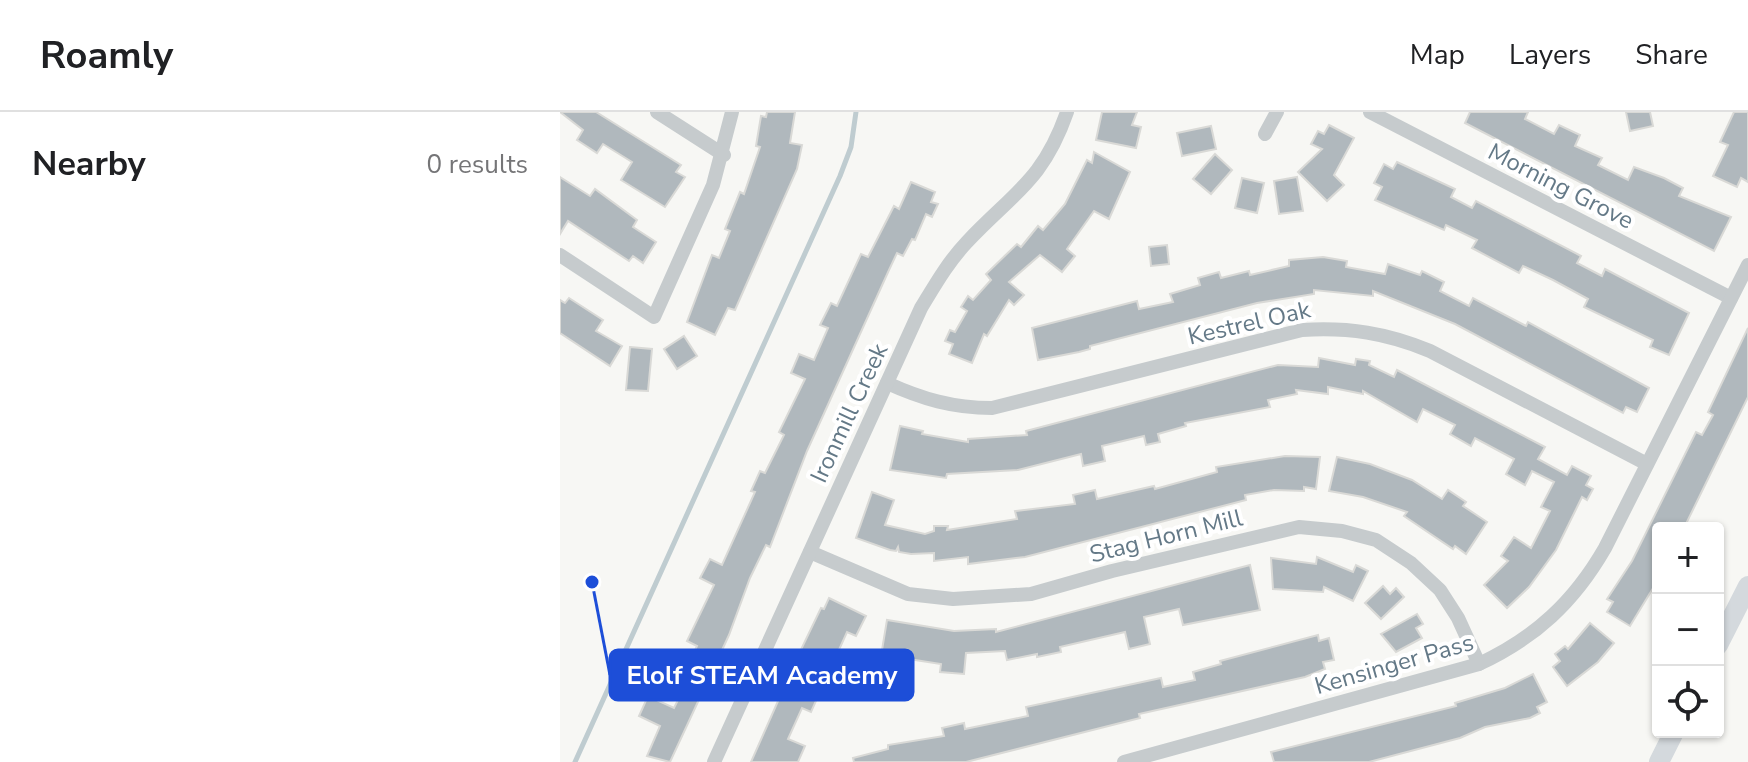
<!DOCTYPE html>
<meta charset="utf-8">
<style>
:root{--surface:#fff;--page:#f6f6f6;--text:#202124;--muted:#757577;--line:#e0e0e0}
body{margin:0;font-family:"Nunito Sans",sans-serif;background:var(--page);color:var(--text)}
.controls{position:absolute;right:24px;bottom:24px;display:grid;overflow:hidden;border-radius:8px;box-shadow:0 2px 6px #0004}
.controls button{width:72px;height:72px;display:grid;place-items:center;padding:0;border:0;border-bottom:2px solid var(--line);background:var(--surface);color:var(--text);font:40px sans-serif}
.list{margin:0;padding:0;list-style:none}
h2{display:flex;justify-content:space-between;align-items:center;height:104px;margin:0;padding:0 32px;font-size:34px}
h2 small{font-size:26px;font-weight:400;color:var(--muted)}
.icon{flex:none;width:44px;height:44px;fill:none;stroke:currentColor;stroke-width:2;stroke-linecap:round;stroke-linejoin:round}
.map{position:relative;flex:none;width:1188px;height:650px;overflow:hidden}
header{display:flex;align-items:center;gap:48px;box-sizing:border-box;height:112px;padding:0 40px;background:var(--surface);border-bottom:2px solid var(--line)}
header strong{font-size:38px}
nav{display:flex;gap:44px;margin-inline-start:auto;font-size:28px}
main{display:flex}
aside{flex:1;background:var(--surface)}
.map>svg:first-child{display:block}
</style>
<header>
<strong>Roamly</strong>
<nav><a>Map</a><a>Layers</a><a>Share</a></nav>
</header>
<main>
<aside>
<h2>Nearby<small>0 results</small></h2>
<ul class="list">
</ul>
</aside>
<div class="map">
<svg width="1188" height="650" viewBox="0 0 1188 650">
<rect width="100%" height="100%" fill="#f7f7f4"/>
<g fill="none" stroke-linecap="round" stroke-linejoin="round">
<polyline stroke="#bfccd0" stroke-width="5" points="15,650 280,64 291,35 296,0"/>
</g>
<g fill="#b0b8bd" stroke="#d9d9d6" stroke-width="2">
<polygon points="0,0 36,0 121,53 116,60 125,65 105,95 61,68 72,50 43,32 37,41 17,28 23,18"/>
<polygon points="207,0 235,0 230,31 242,33 237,57 175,198 168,196 155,223 127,210 152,143 159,146 170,119 165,117 180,80 184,82 200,35 196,34 201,4 206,5"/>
<polygon points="542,0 577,0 572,13 581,15 576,36 536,28"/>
<polygon points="910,0 968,0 965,7 994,22 999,13 1020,23 1015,34 1042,46 1038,53 1068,68 1074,55 1104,66 1123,76 1119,84 1171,105 1154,139 905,11"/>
<polygon points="1066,0 1090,0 1093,14 1070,19"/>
<polygon points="1174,0 1188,0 1188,70 1181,66 1177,75 1153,64 1168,33 1160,30"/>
<polygon points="769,13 794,26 774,63 784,73 767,89 738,60 762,37 751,32 758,19 764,22"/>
<polygon points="651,14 656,37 622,44 617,21"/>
<polygon points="534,40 570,60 549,107 534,99 507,137 515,144 502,160 480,143 449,170 464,183 454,193 449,188 427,224 424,222 412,251 389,242 393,232 385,229 390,218 395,220 407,199 401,195 408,184 413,188 431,168 426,162 457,132 461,135 478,114 483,118 505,92 527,48 532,51"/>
<polygon points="655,42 672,58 651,82 633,67"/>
<polygon points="837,50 895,77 891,85 912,96 916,89 1021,144 1017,151 1042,164 1045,157 1129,201 1109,243 1090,235 1093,228 1024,195 1028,187 993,168 963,154 959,161 912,136 917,128 886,113 884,118 815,88 822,75 814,71 824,52 833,57"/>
<polygon points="0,65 30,84 35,77 77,108 73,115 96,130 83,151 73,144 69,149 8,109 0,122"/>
<polygon points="737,65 743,99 719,102 714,69"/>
<polygon points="682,66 704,71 697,101 675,96"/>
<polygon points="351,70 375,80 371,90 378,92 372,105 366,102 355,128 352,127 343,144 337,141 329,158 247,339 210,435 206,433 190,466 169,523 110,650 87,644 100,614 79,604 88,584 114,596 130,564 124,561 137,534 127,529 154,473 140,466 150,447 162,453 195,380 191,379 200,359 205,361 224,323 219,320 245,267 231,261 239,242 254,248 268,216 260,213 271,191 277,194 301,142 308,145 334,94 339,97"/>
<polygon points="607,133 609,152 591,154 589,135"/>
<polygon points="763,145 787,149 786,155 825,162 828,152 860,163 862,159 884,170 880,179 909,194 913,186 966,214 968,210 1089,276 1077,300 1066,295 1063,301 895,212 813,179 813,184 754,178 754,182 697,191 530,234 530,237 519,240 478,248 472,216 577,189 579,197 613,190 610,182 640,173 638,166 659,160 661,166 689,159 690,163 729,154 729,148"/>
<polygon points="9,186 43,208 36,219 62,234 50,254 0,221 0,188 5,191"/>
<polygon points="1188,216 1188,285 1124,416 1098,416 1098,468 1070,514 1047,500 1053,490 1047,487 1072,449 1136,320 1142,323 1153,303 1148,300"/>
<polygon points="124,224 137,244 117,257 104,237"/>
<polygon points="70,235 92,237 88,279 66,278"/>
<polygon points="759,246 795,253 796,247 810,249 809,253 834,265 837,258 985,335 978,347 1007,363 1012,354 1031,364 1026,373 1033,377 1027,388 1022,385 996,438 969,475 947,496 924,473 948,449 941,444 954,425 971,436 990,399 981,395 994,370 972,359 965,373 946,362 954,347 915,326 911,334 890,322 895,313 863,297 857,310 803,279 803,282 768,275 768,282 736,278 737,282 708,288 710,295 625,311 626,314 598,322 600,330 586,333 584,324 542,334 545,349 523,354 521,342 458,358 387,362 386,366 330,358 340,314 363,319 362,322 408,330 408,327 467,323 466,319 718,253 758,255"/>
<polygon points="725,344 760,345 756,377 744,375 744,379 714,378 685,383 686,388 465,445 408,452 408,445 374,449 374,441 351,442 339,440 338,435 336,439 330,438 296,426 312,380 334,388 325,413 365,422 374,419 374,414 388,414 387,418 457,407 455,399 515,392 513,383 535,378 537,387 594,374 595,377 657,360 656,355"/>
<polygon points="777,345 810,352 852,368 882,387 888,378 906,390 903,394 927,410 906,442 895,434 893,437 844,404 847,400 803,385 769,379"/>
<polygon points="757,445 793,460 796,453 808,459 793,489 764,475 763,480 713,477 711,446 756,452"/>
<polygon points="690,453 700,498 623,513 619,497 584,505 590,532 569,537 565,520 500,535 501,540 477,545 477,542 447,548 445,539 406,541 404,562 380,560 381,552 342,546 339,560 319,556 327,508 394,519 436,517 436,520"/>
<polygon points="823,474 830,482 836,476 844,485 821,507 805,491"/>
<polygon points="269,486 306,504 296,524 287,520 251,600 242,596 228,627 245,634 238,650 191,650 226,571 233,575 243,554 235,550 261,496 264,497"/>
<polygon points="857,502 863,512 856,516 862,526 836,540 821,522"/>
<polygon points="1030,511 1054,531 1038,550 1007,574 993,555 1000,549 995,542 1005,534 1008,537"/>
<polygon points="758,523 759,529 769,526 774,548 763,550 765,557 745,565 579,602 580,606 406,650 294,650 293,646 328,637 328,633 384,624 382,616 404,611 405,617 468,604 466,595 601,566 603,575 635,568 633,560 661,552 660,549"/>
<polygon points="973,562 987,590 977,595 980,601 970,606 925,615 900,626 809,650 714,650 711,640 896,594 895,591 945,576"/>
</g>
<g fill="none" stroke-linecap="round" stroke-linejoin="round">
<g stroke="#c6cbcd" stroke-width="14">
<polyline points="97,0 164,43"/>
<polyline points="810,0 1171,186"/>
<polyline points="705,22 717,0"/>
<polyline points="0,143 94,205 153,73 172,0"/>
<path d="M327,271C362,287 393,296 432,296L742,218C788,215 827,221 870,239L1087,352"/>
<polyline points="250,440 348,482 393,487 471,482 552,459 739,415 782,419 816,428 851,451 880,478 898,506 919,552"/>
<path d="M154,650L361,196C375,173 388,150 407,130C453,81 483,69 507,0"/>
<path d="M564,650L919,552C975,526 1014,490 1045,436L1188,153"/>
</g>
<g stroke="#d4d9dd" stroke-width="20">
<polyline points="1158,533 1188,474"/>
<polyline points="1099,650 1114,620"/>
</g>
</g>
<g text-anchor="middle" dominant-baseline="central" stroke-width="8" stroke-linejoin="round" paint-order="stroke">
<g font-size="24" fill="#647987" stroke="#fff">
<text transform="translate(1001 74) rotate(27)">Morning Grove</text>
<text transform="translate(689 211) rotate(-13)">Kestrel Oak</text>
<text transform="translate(289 301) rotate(-65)">Ironmill Creek</text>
<text transform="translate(606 424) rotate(-14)">Stag Horn Mill</text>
<text transform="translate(834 552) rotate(-16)">Kensinger Pass</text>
</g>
</g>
<path fill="none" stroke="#1d4ed8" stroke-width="3" d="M32 470L50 563"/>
<circle fill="#1d4ed8" stroke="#fff" stroke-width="3" cx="32" cy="470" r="8"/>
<rect fill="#1d4ed8" stroke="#1d4ed8" stroke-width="3" x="50" y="538" width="303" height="50" rx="8"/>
<g font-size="26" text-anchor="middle" font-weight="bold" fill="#fff">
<text x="202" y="572">Elolf STEAM Academy</text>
</g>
</svg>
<div class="controls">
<button>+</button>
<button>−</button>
<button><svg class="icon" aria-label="locate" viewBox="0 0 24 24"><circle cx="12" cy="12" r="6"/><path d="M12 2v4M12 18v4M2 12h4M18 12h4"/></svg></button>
</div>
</div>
</main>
